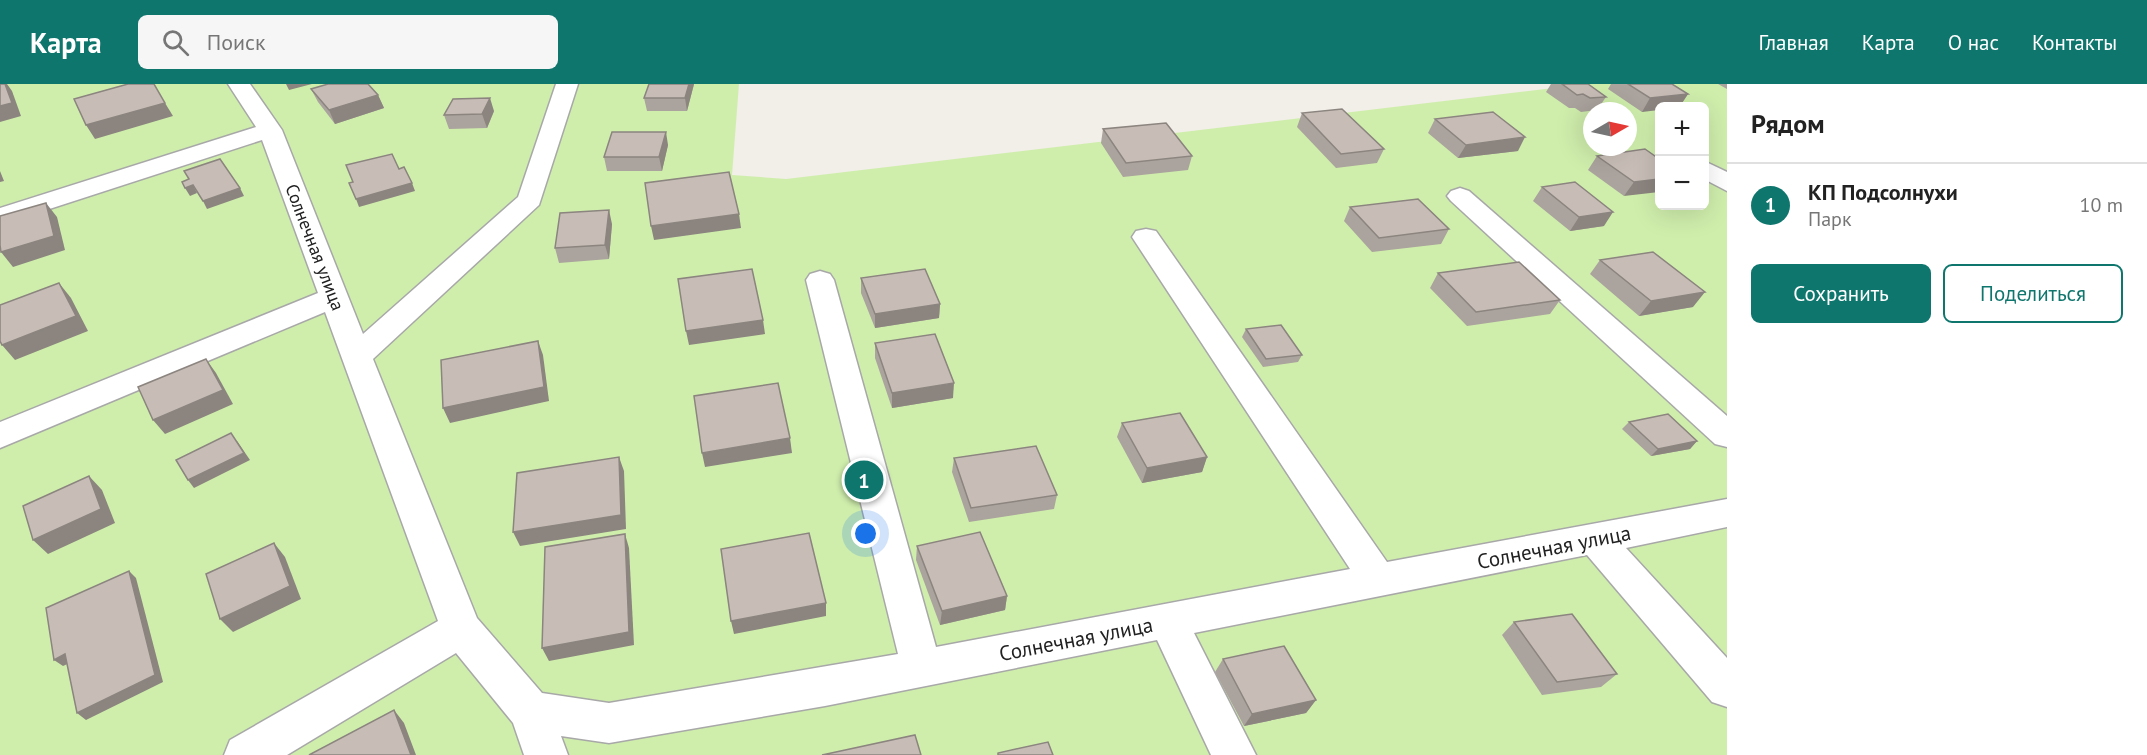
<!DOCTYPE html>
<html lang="ru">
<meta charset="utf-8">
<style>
:root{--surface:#fff;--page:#f6f6f6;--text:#222;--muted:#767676;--line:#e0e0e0;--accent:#0f766e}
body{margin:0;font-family:"PT Sans",sans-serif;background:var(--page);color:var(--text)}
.controls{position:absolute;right:18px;top:18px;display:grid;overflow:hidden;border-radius:9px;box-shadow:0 6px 24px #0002}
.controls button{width:54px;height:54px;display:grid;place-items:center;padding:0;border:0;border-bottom:2px solid var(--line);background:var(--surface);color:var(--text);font:30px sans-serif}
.compass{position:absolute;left:1583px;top:18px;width:54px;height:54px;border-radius:50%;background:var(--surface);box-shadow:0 6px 24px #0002;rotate:81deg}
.you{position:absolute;left:866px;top:450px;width:21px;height:21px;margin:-15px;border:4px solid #fff;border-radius:50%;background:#1a73e8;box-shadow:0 0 0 9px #1a73e833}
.badge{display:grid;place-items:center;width:39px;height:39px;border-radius:50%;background:var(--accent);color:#fff;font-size:20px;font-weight:700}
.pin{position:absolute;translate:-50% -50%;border:3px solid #fff;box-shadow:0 2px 6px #0006}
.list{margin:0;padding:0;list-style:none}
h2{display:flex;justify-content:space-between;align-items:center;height:78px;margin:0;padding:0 24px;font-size:26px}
h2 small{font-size:20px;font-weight:400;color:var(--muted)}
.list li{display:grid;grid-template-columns:39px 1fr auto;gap:18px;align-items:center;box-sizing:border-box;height:84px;padding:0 24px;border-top:2px solid var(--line)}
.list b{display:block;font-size:22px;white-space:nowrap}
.list p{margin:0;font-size:20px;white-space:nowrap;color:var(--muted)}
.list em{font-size:20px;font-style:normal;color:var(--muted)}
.actions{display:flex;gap:12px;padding:18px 24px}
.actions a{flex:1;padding:14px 0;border:2px solid var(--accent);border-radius:9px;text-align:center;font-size:21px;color:var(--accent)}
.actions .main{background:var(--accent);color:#fff}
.icon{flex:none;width:33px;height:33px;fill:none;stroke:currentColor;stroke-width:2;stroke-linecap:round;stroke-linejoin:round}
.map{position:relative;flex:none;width:1727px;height:671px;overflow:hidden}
header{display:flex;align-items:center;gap:36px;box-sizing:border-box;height:84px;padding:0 30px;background:var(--accent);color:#fff}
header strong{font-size:28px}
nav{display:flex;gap:33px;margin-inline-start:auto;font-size:21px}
.search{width:420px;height:54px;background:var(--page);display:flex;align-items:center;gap:15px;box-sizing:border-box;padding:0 21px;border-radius:9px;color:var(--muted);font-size:22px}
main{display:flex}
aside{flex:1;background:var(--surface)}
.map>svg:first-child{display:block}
</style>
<header>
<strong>Карта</strong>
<div class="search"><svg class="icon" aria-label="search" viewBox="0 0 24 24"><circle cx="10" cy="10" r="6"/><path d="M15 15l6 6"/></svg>Поиск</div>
<nav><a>Главная</a><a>Карта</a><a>О нас</a><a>Контакты</a></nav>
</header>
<main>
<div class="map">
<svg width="1727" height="671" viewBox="0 0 1727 671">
<rect width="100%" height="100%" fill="#f2eee8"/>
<path fill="#cfeeac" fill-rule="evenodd" d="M0,0H739L732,91L786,95L1588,0H1727V671H0ZM1660,22H1704V122H1660ZM1592,27H1628V63H1592Z"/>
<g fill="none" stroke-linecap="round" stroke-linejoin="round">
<defs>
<g id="minor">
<polygon points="228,0 250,0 282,46 363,250 518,113 556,0 578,0 539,121 373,275 477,534 542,609 609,619 898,570 806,196 810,190 820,187 830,190 834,196 936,563 1350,485 1132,153 1136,147 1146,145 1156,147 1387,478 1727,415 1727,443 1626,464 1727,574 1727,623 1712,618 1587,471 1194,549 1256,671 1211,671 1157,556 825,622 609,659 561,652 568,671 524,671 513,639 456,569 287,671 224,671 230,656 438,537 325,228 0,364 0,338 318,209 262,56 0,141 0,124 256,43"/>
<polygon points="1704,77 1727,88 1727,107 1704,95"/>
<polygon points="1460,104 1469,107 1727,332 1727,363 1715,360 1451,117 1447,112 1451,107"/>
</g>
</defs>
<use href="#minor" stroke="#a8a8a8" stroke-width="3"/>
<use href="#minor" fill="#fff" fill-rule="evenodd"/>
</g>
<g fill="#aba39d">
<polygon points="649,0 694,0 687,27 647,27 644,14"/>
<polygon points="1551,0 1588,0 1606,13 1597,26 1581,28 1575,24 1569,24 1546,8"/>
<polygon points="1611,0 1672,0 1688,10 1680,22 1659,22 1642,28 1608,5"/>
<polygon points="1718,0 1727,0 1727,5"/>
<polygon points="311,5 378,11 384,24 335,40 318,18"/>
<polygon points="494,27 487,44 449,45 444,31"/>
<polygon points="1302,29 1384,65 1377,79 1336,84 1297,43"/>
<polygon points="1435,35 1518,67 1458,74 1428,49"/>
<polygon points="1103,45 1192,72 1188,86 1123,93 1101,59"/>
<polygon points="668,61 662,87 607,87 604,73"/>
<polygon points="1597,72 1659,75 1624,112 1588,86"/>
<polygon points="1542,103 1604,142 1570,147 1533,117"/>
<polygon points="1350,123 1449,145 1441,160 1372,168 1344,137"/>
<polygon points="612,140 609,175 559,179 555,164"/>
<polygon points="1600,176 1693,223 1639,232 1590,190"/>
<polygon points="1438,189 1560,216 1550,230 1467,242 1430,204"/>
<polygon points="861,194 940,220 939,234 875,244 861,209"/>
<polygon points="1246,245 1302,271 1298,278 1263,283 1242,253"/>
<polygon points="875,259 953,314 892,324 875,274"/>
<polygon points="1629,338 1697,357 1690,365 1651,372 1622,345"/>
<polygon points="1122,339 1207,373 1202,388 1142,399 1117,353"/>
<polygon points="954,374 1057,411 1054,425 969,438 952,388"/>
<polygon points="917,462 1007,512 1005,526 940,541 916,476"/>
<polygon points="1514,538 1617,590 1601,603 1542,611 1502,551"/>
<polygon points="1223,575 1316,616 1306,629 1244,642 1215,588"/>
</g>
<g fill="#8b847f">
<polygon points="5,0 7,0 12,7 21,32 0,38 0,22"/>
<polygon points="286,0 312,0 289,6"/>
<polygon points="689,0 694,0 687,27 685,14"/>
<polygon points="1688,10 1680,22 1659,22 1659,26 1642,28 1650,14"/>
<polygon points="378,11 384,24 335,40 329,26"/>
<polygon points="490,14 494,27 487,44 482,30"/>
<polygon points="165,19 173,32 95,55 86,41"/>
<polygon points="666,48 668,61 662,87 659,73"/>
<polygon points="1525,53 1518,67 1458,74 1466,61"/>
<polygon points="0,87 4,97 0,98"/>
<polygon points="1659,95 1659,108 1624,112 1634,98"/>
<polygon points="412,99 415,107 359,123 356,115"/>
<polygon points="193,101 197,109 190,112 185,104"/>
<polygon points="240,104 244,112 207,125 203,117"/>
<polygon points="46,119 57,133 65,166 13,183 1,168"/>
<polygon points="609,126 612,140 609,175 605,161"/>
<polygon points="1613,128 1604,142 1570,147 1579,133"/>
<polygon points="739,130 741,144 654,156 651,142"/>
<polygon points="59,199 71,214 88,247 15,276 2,261"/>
<polygon points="1705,208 1693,223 1639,232 1651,217"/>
<polygon points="940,220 939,234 875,244 875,230"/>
<polygon points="763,236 765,250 689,261 686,247"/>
<polygon points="538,257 543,271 549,317 450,339 443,324"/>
<polygon points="206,275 216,289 233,320 165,350 153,336"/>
<polygon points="954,299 953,314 892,324 892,309"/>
<polygon points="790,354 792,369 705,383 702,369"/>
<polygon points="237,357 250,376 194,404 188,396"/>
<polygon points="1697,357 1690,365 1651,372 1658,365"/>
<polygon points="619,373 624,387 626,445 520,462 513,448"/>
<polygon points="1207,373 1202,388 1142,399 1147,384"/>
<polygon points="89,392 102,406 115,439 48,470 33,456"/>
<polygon points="625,450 629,464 634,561 549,577 542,564"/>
<polygon points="274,459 285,473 301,515 233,548 220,535"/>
<polygon points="129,487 136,494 163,598 86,636 77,629"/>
<polygon points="1007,512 1005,526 940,541 942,527"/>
<polygon points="826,519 826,532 734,550 731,537"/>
<polygon points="65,570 74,577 63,582 54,576"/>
<polygon points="1316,616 1306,629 1244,642 1252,630"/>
<polygon points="394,626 404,639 416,671 411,671"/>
</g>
<g fill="#c7bdb6" stroke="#8b847f" stroke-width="1.5">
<polygon points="0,0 5,0 12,19 0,22"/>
<polygon points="128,0 154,0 165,19 86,41 74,15"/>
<polygon points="328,0 368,0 378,11 329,26 311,5"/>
<polygon points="649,0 689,0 685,14 644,14"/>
<polygon points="1562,0 1588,0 1606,13 1590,14 1583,10 1577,11"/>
<polygon points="1628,0 1672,0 1688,10 1650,14"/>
<polygon points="490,14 482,30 444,31 453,15"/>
<polygon points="1342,25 1384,65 1341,70 1302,29"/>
<polygon points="1493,28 1525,53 1466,61 1435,35"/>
<polygon points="1166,39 1192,72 1126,79 1103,45"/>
<polygon points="612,48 666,48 659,73 604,73"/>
<polygon points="1645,65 1659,75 1659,95 1634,98 1597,72"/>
<polygon points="392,70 399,85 404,83 412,99 356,115 349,99 353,98 346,81"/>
<polygon points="220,75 240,104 203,117 193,101 185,104 182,98 189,95 184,87"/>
<polygon points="729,88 739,130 651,142 645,99"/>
<polygon points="1575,98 1613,128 1579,133 1542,103"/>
<polygon points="1418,115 1449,145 1379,154 1350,123"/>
<polygon points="46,119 54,152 1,168 0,161 0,132"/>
<polygon points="609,126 605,161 555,164 560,129"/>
<polygon points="1653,168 1705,208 1651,217 1600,176"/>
<polygon points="1519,178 1560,216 1476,228 1438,189"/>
<polygon points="752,185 763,236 686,247 678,195"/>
<polygon points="925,185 940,220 875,230 861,194"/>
<polygon points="59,199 76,232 2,261 0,257 0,221"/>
<polygon points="1281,241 1302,271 1266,275 1246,245"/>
<polygon points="935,250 954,299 892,309 875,259"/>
<polygon points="538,257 544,303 443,324 441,276"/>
<polygon points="206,275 223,306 153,336 138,303"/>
<polygon points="778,299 790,354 702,369 694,312"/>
<polygon points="1180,329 1207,373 1147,384 1122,339"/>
<polygon points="1668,330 1697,357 1658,365 1629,338"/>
<polygon points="231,349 244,369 188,396 176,376"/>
<polygon points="1036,362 1057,411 971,424 954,374"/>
<polygon points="619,373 621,431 513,448 517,389"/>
<polygon points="89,392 101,425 33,456 23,422"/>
<polygon points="980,448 1007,512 942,527 917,462"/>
<polygon points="809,449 826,519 731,537 721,465"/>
<polygon points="625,450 629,548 542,564 545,463"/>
<polygon points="274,459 290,502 220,535 206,490"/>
<polygon points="129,487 155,591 77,629 65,570 54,576 46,524"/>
<polygon points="1572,530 1617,590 1557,598 1514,538"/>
<polygon points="1284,562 1316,616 1252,630 1223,575"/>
<polygon points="394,626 411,671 309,671"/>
<polygon points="915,651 921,671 822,671"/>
<polygon points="1048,658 1053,671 998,671 998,669"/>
</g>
<g text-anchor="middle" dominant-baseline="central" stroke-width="5" stroke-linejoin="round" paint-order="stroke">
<g font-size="18" fill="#212121" stroke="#fff">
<text transform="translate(315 163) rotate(69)">Солнечная улица</text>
</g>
<g font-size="21" fill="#212121" stroke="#fff">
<text transform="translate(1554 463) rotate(-11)">Солнечная улица</text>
<text transform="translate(1076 555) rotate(-11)">Солнечная улица</text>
</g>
</g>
</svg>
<div class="controls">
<button>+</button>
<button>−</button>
</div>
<svg class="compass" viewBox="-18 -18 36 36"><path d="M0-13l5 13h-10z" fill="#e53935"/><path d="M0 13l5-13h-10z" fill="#767676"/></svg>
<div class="you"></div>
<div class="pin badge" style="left:864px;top:396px">1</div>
</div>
<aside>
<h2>Рядом<small></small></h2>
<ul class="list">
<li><span class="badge">1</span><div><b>КП Подсолнухи</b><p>Парк</p></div><em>10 m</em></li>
</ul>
<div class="actions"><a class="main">Сохранить</a><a>Поделиться</a></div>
</aside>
</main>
